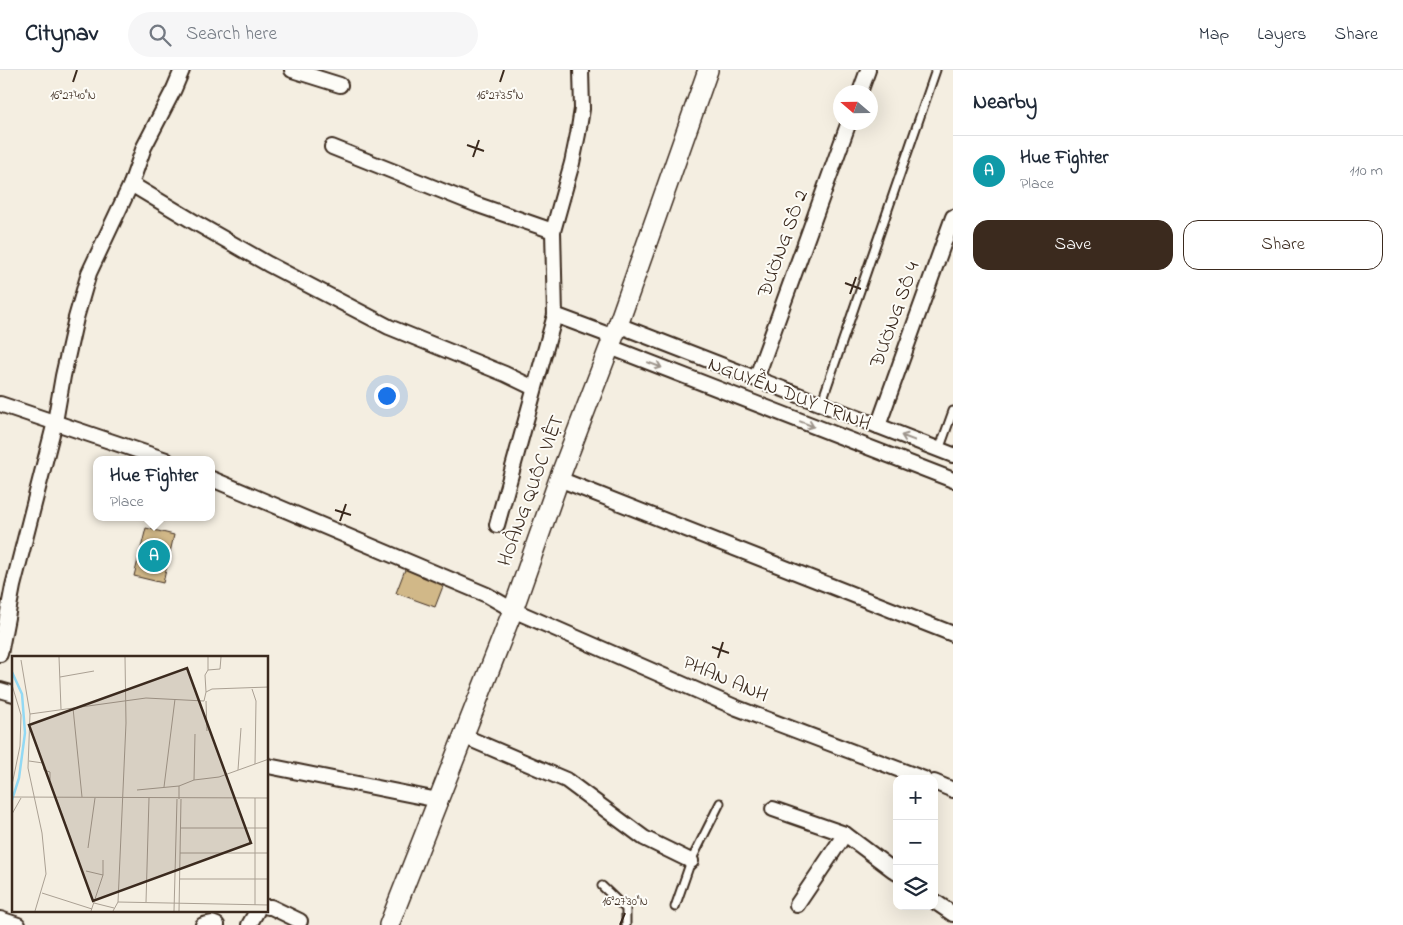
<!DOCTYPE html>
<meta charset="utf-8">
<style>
:root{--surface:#fff;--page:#f6f6f7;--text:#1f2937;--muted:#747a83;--line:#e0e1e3;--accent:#3b2a1e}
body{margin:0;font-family:"Indie Flower",sans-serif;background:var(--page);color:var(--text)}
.controls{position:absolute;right:15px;bottom:15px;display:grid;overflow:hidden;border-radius:10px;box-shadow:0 5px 20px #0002}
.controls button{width:45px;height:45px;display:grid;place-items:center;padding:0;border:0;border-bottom:1px solid var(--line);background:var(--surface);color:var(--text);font:25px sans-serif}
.compass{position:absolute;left:833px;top:15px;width:45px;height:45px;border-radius:50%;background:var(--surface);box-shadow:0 5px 20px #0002;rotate:290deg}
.you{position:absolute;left:386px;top:325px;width:18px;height:18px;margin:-12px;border:4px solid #fff;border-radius:50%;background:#1a73e8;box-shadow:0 0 0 8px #1a73e833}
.badge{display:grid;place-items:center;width:32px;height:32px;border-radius:50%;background:var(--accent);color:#fff;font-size:16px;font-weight:700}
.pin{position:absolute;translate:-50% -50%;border:2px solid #fff;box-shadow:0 1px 5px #0006}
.popup{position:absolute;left:93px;top:386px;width:122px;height:65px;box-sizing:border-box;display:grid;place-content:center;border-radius:10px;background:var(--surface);filter:drop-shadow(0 1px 4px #0005);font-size:16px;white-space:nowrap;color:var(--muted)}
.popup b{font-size:19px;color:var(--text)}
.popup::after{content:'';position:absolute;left:50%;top:100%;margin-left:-10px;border:10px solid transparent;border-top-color:var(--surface)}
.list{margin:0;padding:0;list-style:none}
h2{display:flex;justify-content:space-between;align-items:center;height:65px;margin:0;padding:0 20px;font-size:21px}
h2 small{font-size:16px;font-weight:400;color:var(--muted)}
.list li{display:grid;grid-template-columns:32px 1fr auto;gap:15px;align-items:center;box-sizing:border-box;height:70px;padding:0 20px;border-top:1px solid var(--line)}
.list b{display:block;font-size:19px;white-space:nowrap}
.list p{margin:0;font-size:16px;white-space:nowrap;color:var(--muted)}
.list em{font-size:16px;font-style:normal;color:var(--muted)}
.actions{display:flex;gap:10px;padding:15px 20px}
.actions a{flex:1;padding:11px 0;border:1px solid var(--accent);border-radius:15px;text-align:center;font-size:18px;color:var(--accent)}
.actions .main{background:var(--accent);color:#fff}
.icon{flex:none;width:28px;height:28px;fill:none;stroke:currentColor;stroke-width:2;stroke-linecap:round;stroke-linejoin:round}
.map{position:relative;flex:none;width:953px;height:855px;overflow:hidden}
header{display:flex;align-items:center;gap:30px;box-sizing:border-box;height:70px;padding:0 25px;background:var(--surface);border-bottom:1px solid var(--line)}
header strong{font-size:24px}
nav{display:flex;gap:28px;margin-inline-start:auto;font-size:18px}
.search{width:350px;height:45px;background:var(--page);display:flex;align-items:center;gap:12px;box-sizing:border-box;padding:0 18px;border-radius:28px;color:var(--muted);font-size:19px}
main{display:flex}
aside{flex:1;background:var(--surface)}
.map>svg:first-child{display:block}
</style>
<header>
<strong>Citynav</strong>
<div class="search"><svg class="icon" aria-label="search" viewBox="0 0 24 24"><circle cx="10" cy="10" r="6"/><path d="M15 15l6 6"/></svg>Search here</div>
<nav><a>Map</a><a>Layers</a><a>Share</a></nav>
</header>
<main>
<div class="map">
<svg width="953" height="855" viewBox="0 0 953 855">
<rect width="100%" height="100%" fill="#f4eee1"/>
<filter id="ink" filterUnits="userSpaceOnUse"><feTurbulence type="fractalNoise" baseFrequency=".02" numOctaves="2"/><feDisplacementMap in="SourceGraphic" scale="10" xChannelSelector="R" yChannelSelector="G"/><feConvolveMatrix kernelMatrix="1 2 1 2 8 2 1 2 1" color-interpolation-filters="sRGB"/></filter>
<g filter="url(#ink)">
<g fill="#d1b888" stroke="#3b2a1e">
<polygon points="146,458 174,465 163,513 134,506"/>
<polygon points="406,497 445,511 435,537 396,523"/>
</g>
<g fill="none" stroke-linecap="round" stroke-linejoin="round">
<defs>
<g id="lane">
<polyline points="821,334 936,0"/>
<polyline points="939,380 953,341"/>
<polyline points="602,816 626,839 626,855"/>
<polyline points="675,837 691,791 720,733"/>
</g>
<g id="street">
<polyline points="292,0 340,15"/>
<polyline points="581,0 582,39 578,64 572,93 553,161 555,245 614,267"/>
<polyline points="860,22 868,0"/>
<polyline points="332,77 475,134 553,161"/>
<polyline points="131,114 196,153 268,194 389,257 505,304 534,318"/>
<polyline points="618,255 953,385"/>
<polyline points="610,277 953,410"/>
<polyline points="756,309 849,52"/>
<polyline points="0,334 166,390"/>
<polyline points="878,356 953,147"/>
<polyline points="212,409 487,525 513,540 737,638 924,709"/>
<polyline points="559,409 953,564"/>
<polyline points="497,455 555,245"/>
<polyline points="0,584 13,516 55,352 63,306 76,248 89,203 131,114 144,77 174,19 182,0"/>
<polyline points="0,620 14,624"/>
<polyline points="463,666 566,710 644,768 691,791"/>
<polyline points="268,696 438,730"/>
<polyline points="934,712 953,720"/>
<polyline points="773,739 845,764 897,803"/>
<polyline points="934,831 953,844"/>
<polyline points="797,835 845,764"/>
<polyline points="268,837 271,837 300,851"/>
<polyline points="0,849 18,855"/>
<polyline points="203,855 212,853 217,855"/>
<polyline points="249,855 257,841"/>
</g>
<polyline id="secondary" points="389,855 513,540 559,409 618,255 708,0"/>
</defs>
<use href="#lane" stroke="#3b2a1e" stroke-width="11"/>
<use href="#street" stroke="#3b2a1e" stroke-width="18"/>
<use href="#secondary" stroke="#3b2a1e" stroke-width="22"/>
<use href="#lane" stroke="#fdfcf7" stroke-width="7"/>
<use href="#street" stroke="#fdfcf7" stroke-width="14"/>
<use href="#secondary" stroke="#fdfcf7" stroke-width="19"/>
</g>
<defs><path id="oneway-shaft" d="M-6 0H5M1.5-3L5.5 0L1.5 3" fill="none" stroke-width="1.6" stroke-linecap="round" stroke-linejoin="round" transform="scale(1.25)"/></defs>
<g stroke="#9c938a">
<use href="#oneway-shaft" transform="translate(655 295) rotate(21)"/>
<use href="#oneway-shaft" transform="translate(807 354) rotate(21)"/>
<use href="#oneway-shaft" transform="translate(908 368) rotate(-159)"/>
</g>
</g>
<path fill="none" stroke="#3b2a1e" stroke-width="2" d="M73,12L77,0M500,12L504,0M467,75L484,81M473,87L479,70M845,213L861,219M850,224L856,207M335,440L351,445M340,451L346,434M712,577L729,583M718,588L723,572M620,855L625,843"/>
<g text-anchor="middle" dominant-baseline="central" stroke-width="4" stroke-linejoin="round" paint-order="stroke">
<g font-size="20" fill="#3b2a1e" stroke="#fdfcf7">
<text transform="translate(784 174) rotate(-70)">ĐƯỜNG SỐ 2</text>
<text transform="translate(896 245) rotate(-70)">ĐƯỜNG SỐ 4</text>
<text transform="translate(789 325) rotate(21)">NGUYỄN DUY TRINH</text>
<text transform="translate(532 421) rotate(-70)">HOÀNG QUỐC VIỆT</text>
<text transform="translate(725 610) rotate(23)">PHAN ANH</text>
</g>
</g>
<g transform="translate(12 586)">
<rect width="256" height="256" fill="#f4eee1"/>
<path fill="none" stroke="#92d9f4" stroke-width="2.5" d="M0,16L10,38L13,77L7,122L0,144"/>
<path fill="none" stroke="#aaa093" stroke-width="1" d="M47,1L49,53M196,1V14L208,13L209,1M9,4L18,58L16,112L30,177L34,218L23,255M48,21L82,15M0,29L9,59L8,90L0,129M240,33L244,45L243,108M194,36L193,19L196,14M194,45L195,75M61,52L70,141M18,58L134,42L192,45L194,36L200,33L257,31M17,105L31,107L32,114L38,116V124M226,114L229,72M182,124L183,78M152,131L163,43M125,134L167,130M0,141L257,142M243,142V249M167,143V130L182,124L207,121L257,103M0,158L9,142M169,172H257M76,192L83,142M168,197H257M74,215L91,219M168,223H257M30,237L80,253M106,246L257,249M134,246L137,142M82,247L102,252M79,255L91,219V204M101,255L106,246L114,67L113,1M162,255L165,143M167,255L169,143"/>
<path fill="#3b2a1e" fill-opacity="0.15" stroke="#3b2a1e" stroke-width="2.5" d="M175,12L239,187L81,245L17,69Z"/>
<rect width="256" height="256" fill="none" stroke="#3b2a1e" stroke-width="2.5"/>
</g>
<g font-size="12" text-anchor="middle" fill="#3b2a1e" stroke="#fdfcf7" stroke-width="4" stroke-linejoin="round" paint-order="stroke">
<text x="73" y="29">16°27'40"N</text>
<text x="500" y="29">16°27'35"N</text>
<text x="625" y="835">16°27'30"N</text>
</g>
</svg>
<div class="controls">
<button>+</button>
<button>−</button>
<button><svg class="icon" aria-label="layers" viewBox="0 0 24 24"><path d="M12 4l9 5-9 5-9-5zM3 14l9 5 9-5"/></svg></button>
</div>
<svg class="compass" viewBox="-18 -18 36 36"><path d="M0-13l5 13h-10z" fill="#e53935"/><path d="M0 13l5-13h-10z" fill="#747a83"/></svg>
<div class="you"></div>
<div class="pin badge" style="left:154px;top:486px;background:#0f9aa8">A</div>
<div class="popup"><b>Hue Fighter</b>Place</div>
</div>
<aside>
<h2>Nearby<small></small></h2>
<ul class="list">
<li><span class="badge" style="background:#0f9aa8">A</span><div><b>Hue Fighter</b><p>Place</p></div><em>110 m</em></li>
</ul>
<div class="actions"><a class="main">Save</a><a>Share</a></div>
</aside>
</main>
